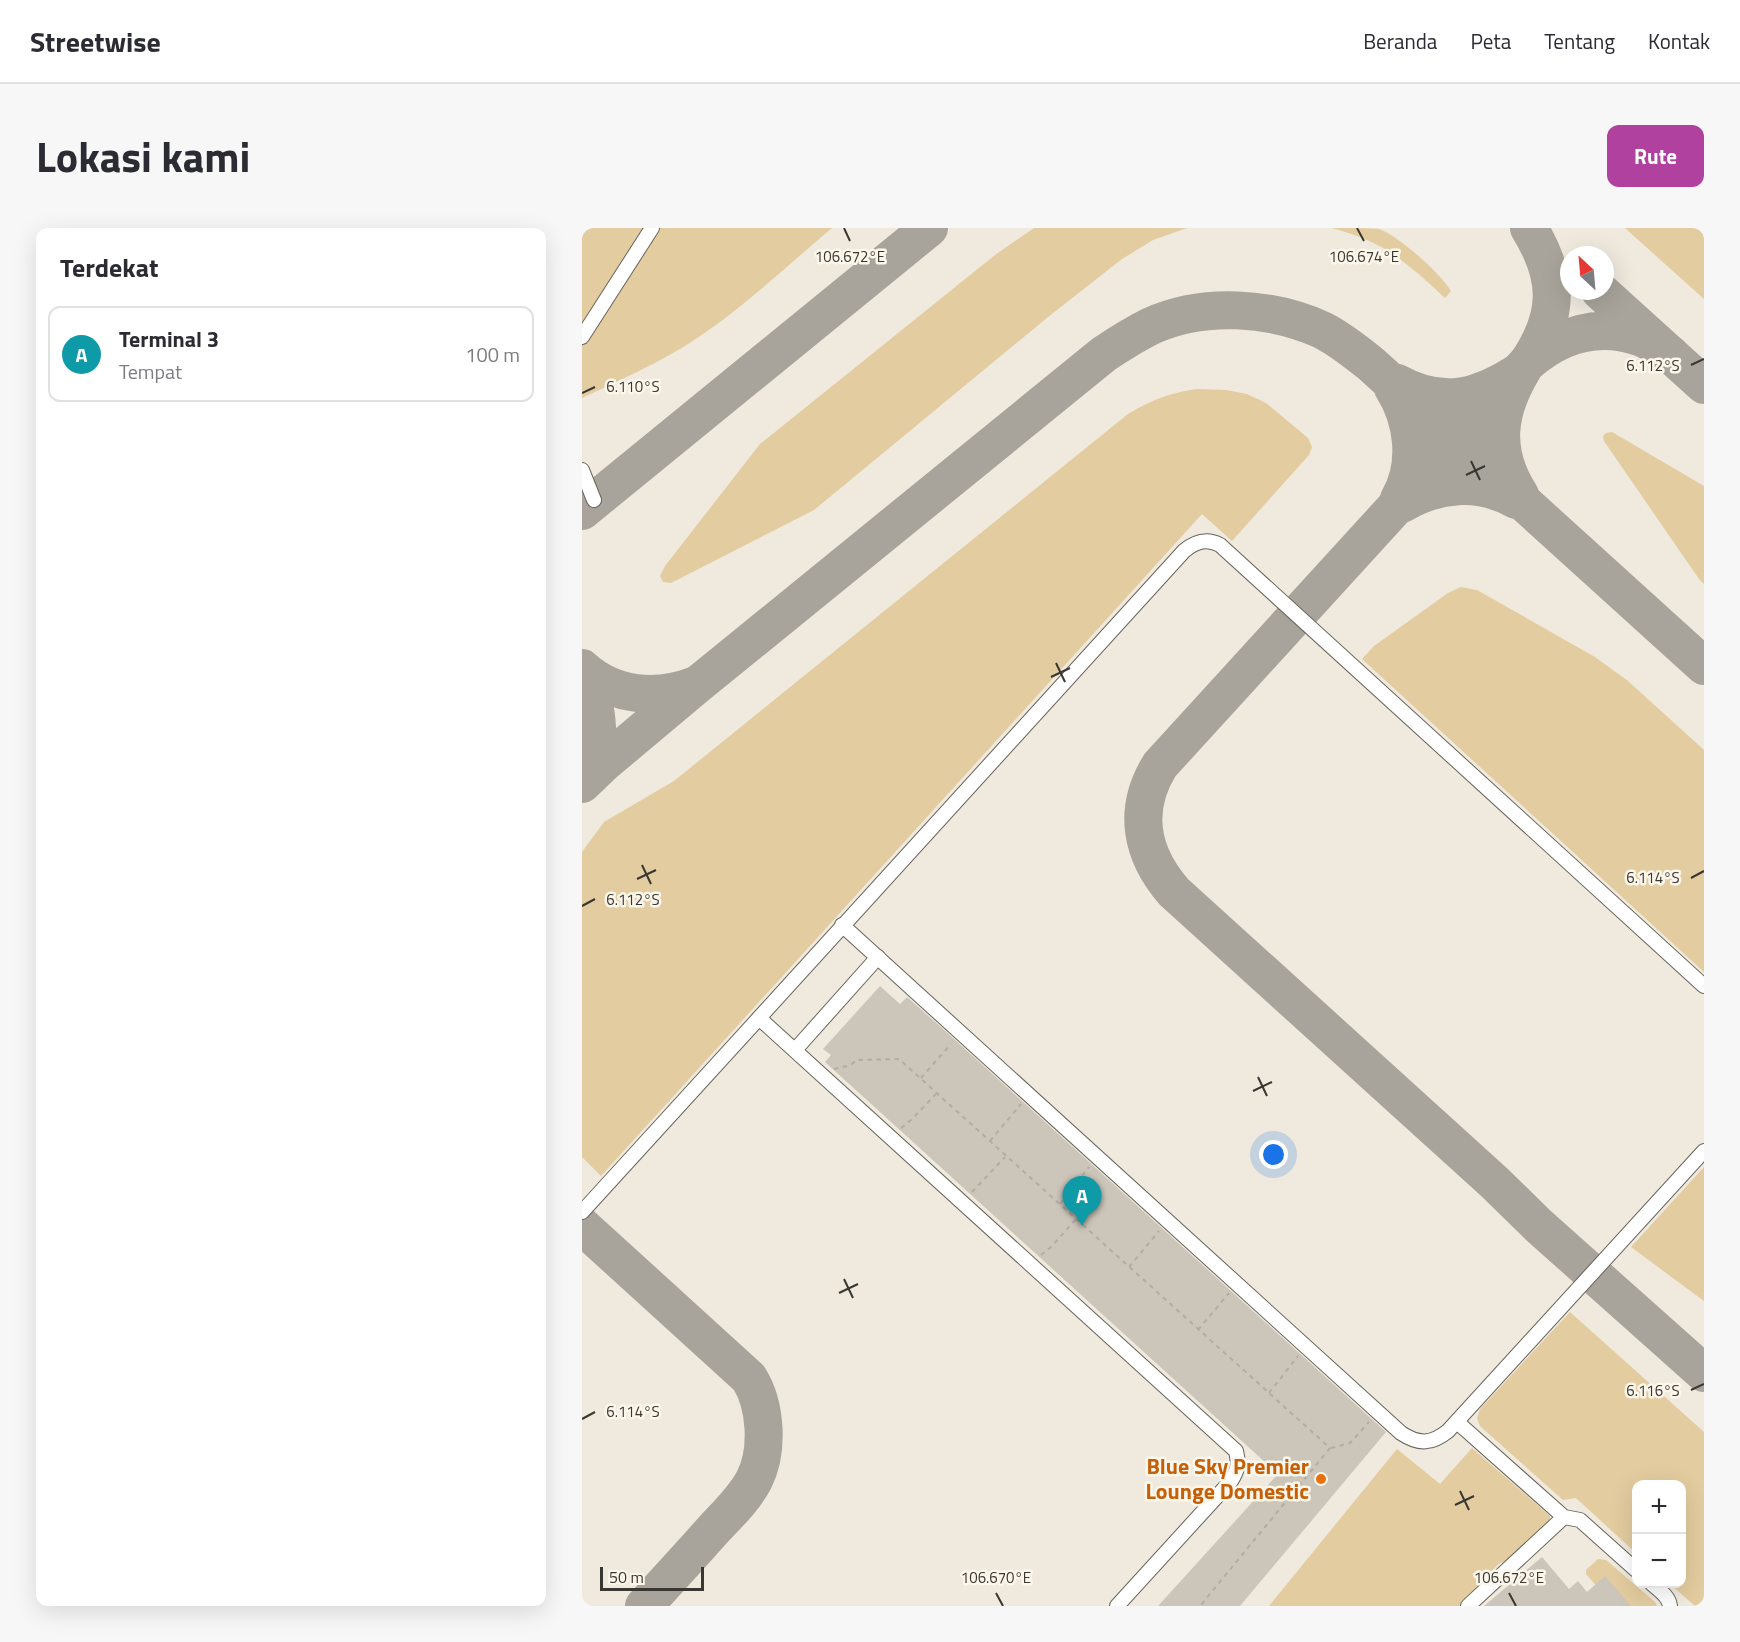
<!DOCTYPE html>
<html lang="id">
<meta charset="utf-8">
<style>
:root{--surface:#fff;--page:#f7f7f7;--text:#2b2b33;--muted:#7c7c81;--line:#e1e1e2;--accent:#b0419f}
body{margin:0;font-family:"Titillium Web",sans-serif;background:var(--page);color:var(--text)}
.controls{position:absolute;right:18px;bottom:18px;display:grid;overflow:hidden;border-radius:12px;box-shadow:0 6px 24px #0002}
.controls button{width:54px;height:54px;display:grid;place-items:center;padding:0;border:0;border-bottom:2px solid var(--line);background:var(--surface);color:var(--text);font:30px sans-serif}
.compass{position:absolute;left:978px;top:18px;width:54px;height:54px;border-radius:50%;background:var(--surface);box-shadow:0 6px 24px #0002;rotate:334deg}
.scale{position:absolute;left:18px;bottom:15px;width:104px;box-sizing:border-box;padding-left:6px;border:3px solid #393732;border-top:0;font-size:16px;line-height:21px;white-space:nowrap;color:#393732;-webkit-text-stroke:4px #fcf6eb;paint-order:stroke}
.you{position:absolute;left:692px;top:927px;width:21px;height:21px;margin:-15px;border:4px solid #fff;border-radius:50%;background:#1a73e8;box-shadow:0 0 0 9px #1a73e833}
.badge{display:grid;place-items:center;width:39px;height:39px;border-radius:50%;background:var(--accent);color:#fff;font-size:20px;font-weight:700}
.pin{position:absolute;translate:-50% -50px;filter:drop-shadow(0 2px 3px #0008)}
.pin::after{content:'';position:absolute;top:32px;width:21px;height:18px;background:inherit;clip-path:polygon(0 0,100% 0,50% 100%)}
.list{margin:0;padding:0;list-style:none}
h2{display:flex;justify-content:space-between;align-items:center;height:78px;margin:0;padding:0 24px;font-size:26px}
h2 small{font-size:20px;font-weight:400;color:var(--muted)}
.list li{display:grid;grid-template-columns:39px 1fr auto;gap:18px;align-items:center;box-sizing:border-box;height:96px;margin:0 12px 12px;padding:0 12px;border:2px solid var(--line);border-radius:12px}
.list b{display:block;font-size:22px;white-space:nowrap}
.list p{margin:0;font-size:20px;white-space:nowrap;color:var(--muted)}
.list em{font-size:20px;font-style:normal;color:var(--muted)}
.map{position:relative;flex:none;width:1122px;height:1378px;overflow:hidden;border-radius:12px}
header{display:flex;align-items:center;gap:36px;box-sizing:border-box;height:84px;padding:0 30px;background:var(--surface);border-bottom:2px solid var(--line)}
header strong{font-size:28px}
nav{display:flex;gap:33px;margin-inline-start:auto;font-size:21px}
.intro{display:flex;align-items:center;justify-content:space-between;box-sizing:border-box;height:144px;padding:0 36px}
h1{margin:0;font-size:42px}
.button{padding:15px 27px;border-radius:12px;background:var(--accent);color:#fff;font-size:21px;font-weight:700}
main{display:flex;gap:36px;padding:0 36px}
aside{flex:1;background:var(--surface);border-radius:12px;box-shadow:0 6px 24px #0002}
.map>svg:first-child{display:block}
</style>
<header>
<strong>Streetwise</strong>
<nav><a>Beranda</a><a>Peta</a><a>Tentang</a><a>Kontak</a></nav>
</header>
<div class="intro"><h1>Lokasi kami</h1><a class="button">Rute</a></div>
<main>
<aside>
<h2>Terdekat<small></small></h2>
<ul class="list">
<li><span class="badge" style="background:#0f9aa8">A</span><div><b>Terminal 3</b><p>Tempat</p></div><em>100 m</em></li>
</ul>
</aside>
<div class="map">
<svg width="1122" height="1378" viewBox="0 0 1122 1378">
<rect width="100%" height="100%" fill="#efe9de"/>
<g fill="#e3cc9f">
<path d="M0,0H250C202,40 156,85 103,118C70,138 34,154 0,170Z"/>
<polygon points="452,0 605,0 571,12 540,31 466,89 232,282 89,355 81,354 78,348 83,338 178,216 413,27"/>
<path d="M750,0C761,0 788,0 797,1C817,8 858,45 869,63L863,70C845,53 826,36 806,23C789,12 768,5 750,0Z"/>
<polygon points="1043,0 1122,0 1122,71"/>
<path d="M615,161L644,162L665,166L684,175L726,210L730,219L727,227L650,313L620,286L19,948L0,929V624L22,594L92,553L546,186C570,172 587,165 615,161Z"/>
<polygon points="1030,204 1122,258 1122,356 1117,351 1022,213 1021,208 1024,205"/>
<polygon points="879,359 895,362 1013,429 1046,453 1122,522 1122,744 780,431 792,418 866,365"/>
<polygon points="1122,939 1122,1073 1049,1019"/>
<polygon points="988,1084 1122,1204 1122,1378 1113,1378 1088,1356 1100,1356 1100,1256 1054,1256 1054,1325 994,1270 981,1272 898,1198 895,1190 898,1181"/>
<polygon points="890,1220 968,1288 968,1292 965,1299 928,1332 918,1335 903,1349 897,1361 879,1378 687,1378 815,1221 858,1256"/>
<polygon points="1016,1331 1024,1332 1073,1374 1075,1378 1032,1378 1004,1346 1004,1342"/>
</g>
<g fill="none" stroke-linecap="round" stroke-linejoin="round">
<g stroke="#a8a49b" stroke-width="38">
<polyline points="1018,63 1122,157"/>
<path d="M1089,127C1079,121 1070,114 1060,110C1017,94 978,106 945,135L578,537C550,582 559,626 592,664L912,954L957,998L1122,1145"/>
<path d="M946,134C978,86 977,49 947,0"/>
<path d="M815,155C862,181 899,169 941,141C915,184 910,223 938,267"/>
<path d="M811,160C831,192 837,236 817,271"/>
<path d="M820,276C855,255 897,251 934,272"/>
<polyline points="0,283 347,0"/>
<path d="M0,440C32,469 75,472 114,457"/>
<path d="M0,446C17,477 23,523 0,553"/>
<path d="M0,556L22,535L115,457L522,126C537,116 553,106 569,98C622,74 689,79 740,102C758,111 774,124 789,136L1122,438"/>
<path d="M0,998L167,1150C184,1177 187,1223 172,1252C162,1271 145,1287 131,1302C108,1328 85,1353 62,1378"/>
</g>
</g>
<g fill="#cbc5ba">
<polygon points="298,758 318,776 325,769 361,801 804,1204 658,1378 576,1378 696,1246 243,834 249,827 241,821"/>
<polygon points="960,1329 987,1361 996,1353 1005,1364 1023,1348 1049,1378 902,1378"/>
</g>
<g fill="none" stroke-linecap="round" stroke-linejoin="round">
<defs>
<g id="minor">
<polyline points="0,109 70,0"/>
<polyline points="0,242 12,272"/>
<path d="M260,697L819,1205C837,1217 850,1216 866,1203L1122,923"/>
<path d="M177,790L602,323C614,313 625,310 638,317L1122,758"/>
<polyline points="213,822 296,729"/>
<path d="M0,984L177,790L654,1223C657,1235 656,1242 649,1253L535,1378"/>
<polyline points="875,1194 982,1289 998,1292 1054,1342"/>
<path d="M1070,1356C1077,1362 1087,1368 1088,1378"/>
<polyline points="886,1378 982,1289"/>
</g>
</defs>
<use href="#minor" stroke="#69645a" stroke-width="16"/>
<g stroke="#b2ada4" stroke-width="2" stroke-dasharray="4.5 4.5" stroke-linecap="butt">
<polyline points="252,841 269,837 274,832 317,831 748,1220 618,1378"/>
<polyline points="339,850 369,816"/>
<polyline points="319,900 329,892 354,866"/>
<polyline points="408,913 439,876"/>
<polyline points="390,964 423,929"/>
<polyline points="478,976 507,939"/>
<polyline points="459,1027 469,1019 494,991"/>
<polyline points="547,1039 577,1003"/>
<polyline points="616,1102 647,1065"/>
<polyline points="687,1165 716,1128"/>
<polyline points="749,1220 768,1215 787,1194"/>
</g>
<use href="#minor" stroke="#fff" stroke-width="14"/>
</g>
<path fill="none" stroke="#393732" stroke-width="2" d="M262,0L268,13M775,0L782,13M1109,137L1122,131M0,165L13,159M889,233L898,252M884,247L903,238M474,435L483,454M469,449L488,440M60,637L69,656M1109,650L1122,643M55,651L74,642M0,678L13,671M676,849L685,868M671,863L690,854M262,1051L271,1070M257,1065L276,1056M1109,1162L1122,1156M0,1191L13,1184M878,1263L887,1282M873,1277L892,1268M414,1365L421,1378M927,1365L934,1378"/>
<circle fill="#e8710a" stroke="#fcf6eb" stroke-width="2" cx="739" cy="1251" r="6"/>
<g text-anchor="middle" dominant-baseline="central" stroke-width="5" stroke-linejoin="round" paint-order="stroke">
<g font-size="22" font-weight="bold" fill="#c56008" stroke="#fcf6eb" text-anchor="end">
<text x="727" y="1238">Blue Sky Premier<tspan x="727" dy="25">Lounge Domestic</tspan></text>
</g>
</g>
<g font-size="15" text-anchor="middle" fill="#393732" stroke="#fcf6eb" stroke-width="5" stroke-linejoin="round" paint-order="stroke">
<text x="268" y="34">106.672°E</text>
<text x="782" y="34">106.674°E</text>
<text x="1071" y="143">6.112°S</text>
<text x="51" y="164">6.110°S</text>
<text x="1071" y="655">6.114°S</text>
<text x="51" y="677">6.112°S</text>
<text x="1071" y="1168">6.116°S</text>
<text x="51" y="1189">6.114°S</text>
<text x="414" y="1355">106.670°E</text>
<text x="927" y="1355">106.672°E</text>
</g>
</svg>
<div class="controls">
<button>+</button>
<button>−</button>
</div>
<svg class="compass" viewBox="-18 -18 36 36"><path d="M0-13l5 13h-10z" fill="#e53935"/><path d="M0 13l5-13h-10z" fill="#7c7c81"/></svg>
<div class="scale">50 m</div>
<div class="you"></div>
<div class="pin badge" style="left:500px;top:998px;background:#0f9aa8">A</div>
</div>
</main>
